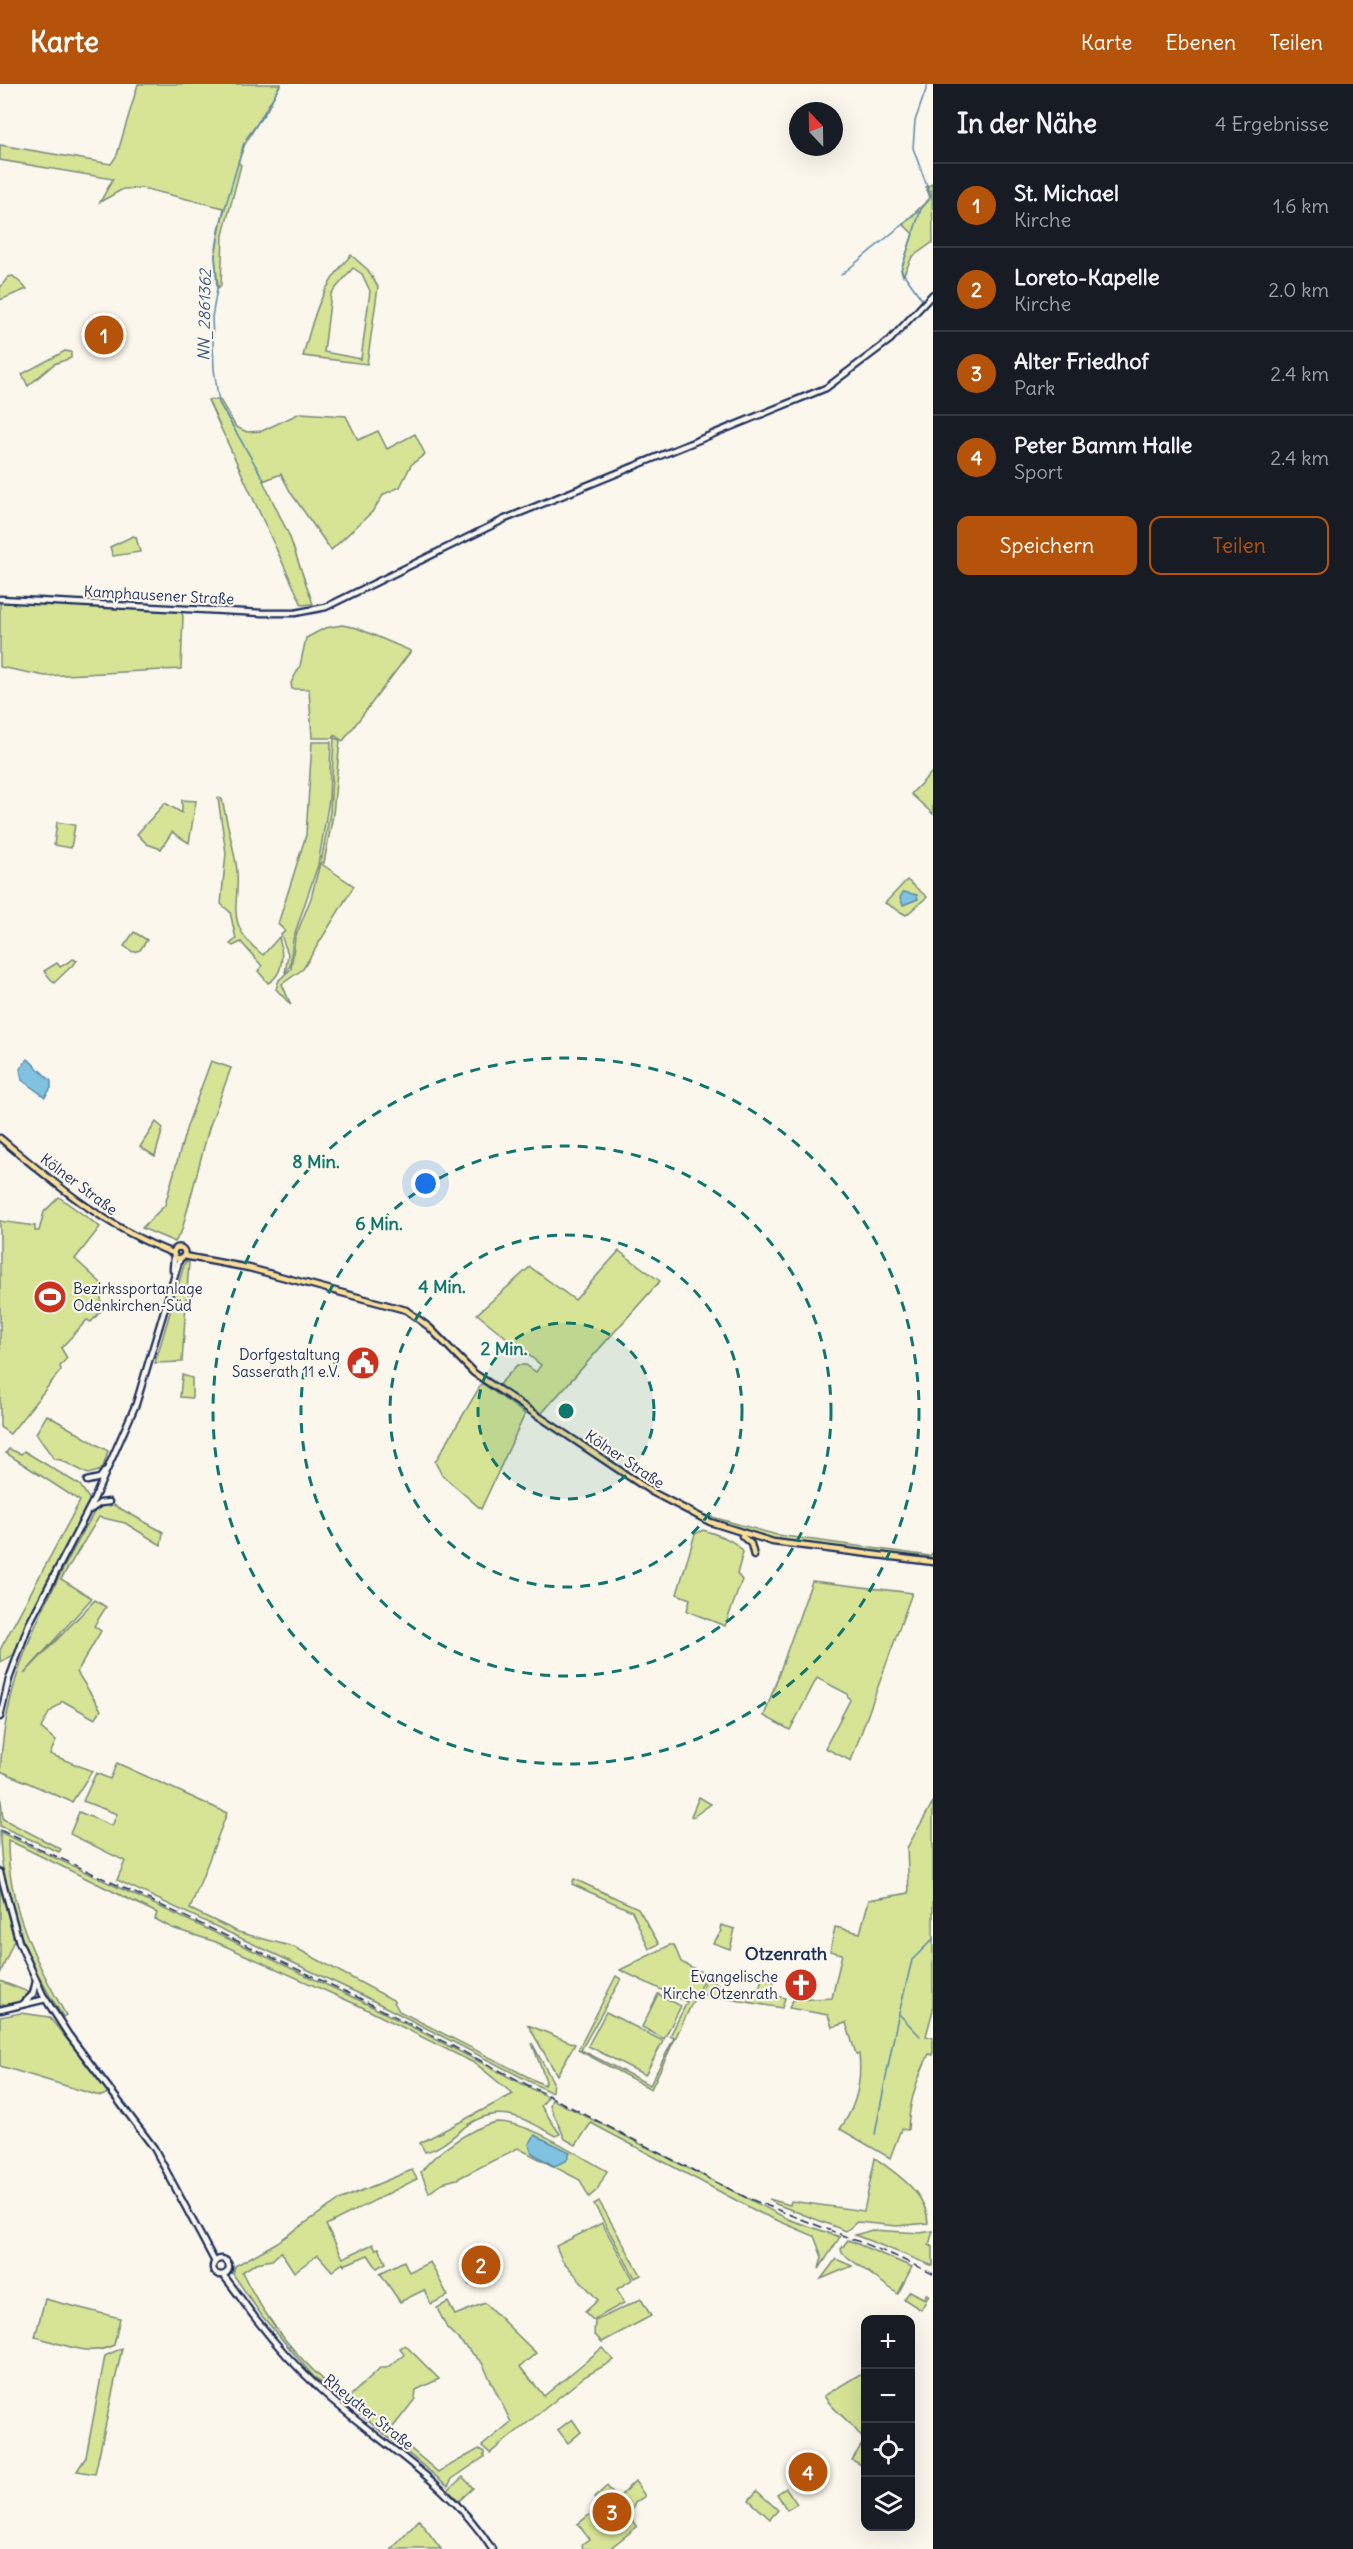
<!DOCTYPE html>
<html lang="de">
<meta charset="utf-8">
<style>
:root{--surface:#171b24;--page:#242831;--text:#f1f3f6;--muted:#9ea1a6;--line:#363941;--accent:#b45309}
body{margin:0;font-family:Delius,sans-serif;background:var(--page);color:var(--text)}
.controls{position:absolute;right:18px;bottom:18px;display:grid;overflow:hidden;border-radius:12px;box-shadow:0 6px 24px #0002}
.controls button{width:54px;height:54px;display:grid;place-items:center;padding:0;border:0;border-bottom:2px solid var(--line);background:var(--surface);color:var(--text);font:30px sans-serif}
.compass{position:absolute;left:789px;top:18px;width:54px;height:54px;border-radius:50%;background:var(--surface);box-shadow:0 6px 24px #0002;rotate:338deg}
.you{position:absolute;left:426px;top:1100px;width:21px;height:21px;margin:-15px;border:4px solid #fff;border-radius:50%;background:#1a73e8;box-shadow:0 0 0 9px #1a73e833}
.badge{display:grid;place-items:center;width:39px;height:39px;border-radius:50%;background:var(--accent);color:#fff;font-size:20px;font-weight:700}
.pin{position:absolute;translate:-50% -50%;border:3px solid #fff;box-shadow:0 2px 6px #0006}
.list{margin:0;padding:0;list-style:none}
h2{display:flex;justify-content:space-between;align-items:center;height:78px;margin:0;padding:0 24px;font-size:26px}
h2 small{font-size:20px;font-weight:400;color:var(--muted)}
.list li{display:grid;grid-template-columns:39px 1fr auto;gap:18px;align-items:center;box-sizing:border-box;height:84px;padding:0 24px;border-top:2px solid var(--line)}
.list b{display:block;font-size:22px;white-space:nowrap}
.list p{margin:0;font-size:20px;white-space:nowrap;color:var(--muted)}
.list em{font-size:20px;font-style:normal;color:var(--muted)}
.actions{display:flex;gap:12px;padding:18px 24px}
.actions a{flex:1;padding:14px 0;border:2px solid var(--accent);border-radius:12px;text-align:center;font-size:21px;color:var(--accent)}
.actions .main{background:var(--accent);color:#fff}
.icon{flex:none;width:33px;height:33px;fill:none;stroke:currentColor;stroke-width:2;stroke-linecap:round;stroke-linejoin:round}
.map{position:relative;flex:none;width:933px;height:2465px;overflow:hidden}
header{display:flex;align-items:center;gap:36px;box-sizing:border-box;height:84px;padding:0 30px;background:var(--accent);color:#fff}
header strong{font-size:28px}
nav{display:flex;gap:33px;margin-inline-start:auto;font-size:21px}
main{display:flex}
aside{flex:1;background:var(--surface)}
.map>svg:first-child{display:block}
</style>
<header>
<strong>Karte</strong>
<nav><a>Karte</a><a>Ebenen</a><a>Teilen</a></nav>
</header>
<main>
<div class="map">
<svg width="933" height="2465" viewBox="0 0 933 2465">
<rect width="100%" height="100%" fill="#fbf7ec"/>
<filter id="ink" filterUnits="userSpaceOnUse"><feTurbulence type="fractalNoise" baseFrequency=".0167" numOctaves="2"/><feDisplacementMap in="SourceGraphic" scale="12" xChannelSelector="R" yChannelSelector="G"/><feConvolveMatrix kernelMatrix="1 2 1 2 8 2 1 2 1" color-interpolation-filters="sRGB"/></filter>
<g filter="url(#ink)">
<g fill="#d7e496" stroke="#798a7a" stroke-width="1.5" fill-rule="evenodd">
<polygon points="138,0 281,0 245,60 238,78 241,81 223,151 221,201 218,204 215,172 224,124 142,104 123,105 100,118 113,95 0,76 0,61 111,80 117,71"/>
<polygon points="932,100 933,158 912,173 903,192 901,186 913,150 903,140 930,114 926,103"/>
<path d="M351,171L368,186L378,203L367,280L303,272C314,230 321,203 351,171ZM353,184L362,190L370,207L361,275L324,268L331,210Z"/>
<polygon points="13,192 27,205 0,216 0,204 8,193"/>
<polygon points="65,267 71,268 71,274 54,280 28,302 22,290"/>
<polygon points="208,316 220,316 236,343 247,348 262,347 300,329 346,332 358,356 378,347 387,365 415,350 425,370 411,381 400,403 384,410 372,428 331,466 291,409 281,390 263,397 289,451 313,520 302,521"/>
<polygon points="133,452 136,453 140,468 113,472 110,463"/>
<polygon points="0,517 181,526 183,532 181,585 45,592 0,583"/>
<polygon points="342,541 357,544 411,567 343,657 334,651 334,654 312,654 309,605 292,605 291,599 300,582 306,554 325,544"/>
<polygon points="334,654 340,656 333,731 324,779 321,778 330,728"/>
<polygon points="312,658 331,658 329,716 318,781 293,855 290,882 285,889 288,870 281,851 285,847 278,840 306,751"/>
<polygon points="933,687 933,730 911,710"/>
<path d="M218,714L222,715C226,735 231,754 235,774C245,816 218,836 263,871L279,853C283,869 285,890 268,899L258,887L262,882L241,858L233,862L230,860L236,855L230,828L221,820L226,769Z"/>
<polygon points="182,716 196,717 189,759 172,748 161,765 147,760 137,750 165,719 182,729"/>
<polygon points="57,738 75,741 71,764 54,761"/>
<polygon points="320,779 354,802 303,885 282,900 291,921 276,905 279,896 291,885 295,854 311,814"/>
<polygon points="907,796 927,813 906,831 885,819"/>
<polygon points="134,848 147,856 140,866 133,868 124,862"/>
<polygon points="73,875 77,877 54,899 44,887 57,879 60,883"/>
<polygon points="211,977 231,984 209,1044 182,1146 175,1158 142,1144 165,1121 187,1042"/>
<polygon points="156,1038 163,1044 155,1072 140,1063"/>
<polygon points="59,1113 100,1143 75,1175 101,1199 101,1227 91,1238 87,1236 61,1264 67,1274 60,1282 61,1286 10,1350 0,1343 0,1137 35,1142 35,1147 39,1147 44,1128"/>
<polygon points="619,1167 660,1197 541,1330 498,1302 517,1281 526,1281 536,1288 541,1281 477,1230 530,1183 575,1216"/>
<polygon points="185,1178 189,1178 182,1278 155,1279"/>
<polygon points="182,1291 192,1294 192,1314 180,1313"/>
<polygon points="482,1299 525,1330 481,1425 442,1391 435,1378"/>
<path d="M47,1331L108,1367L102,1386L88,1390L61,1376L54,1375C48,1366 42,1359 36,1349Z"/>
<polygon points="9,1365 21,1370 24,1367 80,1401 90,1416 50,1492 14,1571 0,1578 0,1566 80,1417 6,1369"/>
<path d="M110,1419L163,1448L161,1461L125,1439L99,1433L61,1495L92,1514L24,1590L95,1516L106,1523L94,1542L101,1547L77,1588L101,1626L95,1635L63,1617L49,1629L41,1644L56,1657L50,1670L92,1687L72,1718L1,1687L0,1702C0,1594 46,1515 97,1423Z"/>
<path d="M694,1428L777,1451L930,1472L933,1468V1476C854,1464 766,1466 694,1428Z"/>
<path d="M703,1446C716,1450 736,1456 743,1468L737,1490L742,1496L725,1542L687,1527L690,1515L677,1510L695,1450Z"/>
<polygon points="812,1497 912,1509 851,1677 825,1664 850,1616 846,1609 817,1594 790,1646 764,1632"/>
<polygon points="117,1679 227,1729 190,1825 238,1848 294,1863 393,1916 399,1927 544,2001 546,1997 532,1959 553,1998 552,2007 550,2008 364,1912 117,1796 125,1777 70,1750 79,1728 112,1742 117,1730 83,1717 96,1689 110,1695"/>
<polygon points="0,1708 3,1735 61,1765 59,1768 0,1742"/>
<polygon points="699,1713 711,1720 693,1733 691,1732"/>
<path d="M933,1718V1926L926,1952L933,1954V1971L929,1970C917,1995 909,2018 908,2046L901,2045L890,2074L840,2045C856,2023 862,1997 859,1970H856L846,1939L832,1943L828,1931L789,1924L793,1916L832,1914L842,1870L830,1867L835,1843L860,1849L869,1816L909,1809L907,1764Z"/>
<path d="M0,1748L363,1918L548,2013L541,2022L560,2050L556,2052C522,2033 495,2017 461,2046C450,2055 439,2065 425,2068L420,2059L513,2010L476,1980L362,1923L216,1858L172,1844L155,1835L157,1829L8,1756C7,1820 35,1877 66,1931L63,1933C28,1880 0,1812 0,1748Z"/>
<polygon points="574,1795 638,1824 659,1860 649,1865 632,1827 572,1800"/>
<polygon points="0,1798 14,1856 0,1890"/>
<polygon points="721,1841 735,1845 730,1865 713,1859 722,1847 720,1845"/>
<polygon points="670,1861 674,1861 681,1878 706,1890 651,2005 578,1966 616,1892 621,1895 581,1966 650,2001 674,1954 670,1952 687,1918 620,1886"/>
<polygon points="706,1894 723,1903 758,1909 762,1894 774,1897 771,1911 785,1914 782,1924 700,1910"/>
<polygon points="0,1897 31,1909 26,1916 0,1922"/>
<polygon points="658,1910 681,1922 664,1955 642,1943"/>
<polygon points="606,1928 663,1957 645,1991 588,1962"/>
<polygon points="21,1929 49,1933 110,2008 102,2012 96,2011 0,1982 0,1933"/>
<polygon points="528,1941 575,1960 557,1991"/>
<polygon points="552,2015 788,2135 840,2153 819,2185 822,2173 814,2152 760,2129 591,2039 576,2061 565,2055 550,2022"/>
<path d="M497,2038C531,2038 577,2071 607,2087L597,2106L589,2113L580,2096L518,2064L457,2095L442,2099L429,2109L421,2088C434,2069 474,2042 497,2038Z"/>
<path d="M875,2074C897,2090 927,2109 928,2139L897,2142L857,2138L846,2147L776,2120L769,2115L790,2121L791,2117L864,2127Z"/>
<path d="M412,2086L417,2095L326,2141L343,2174L373,2160L376,2165L379,2164L386,2179L377,2184L368,2171L344,2181L343,2179L332,2187L318,2171L294,2188L281,2168L272,2176L256,2179L242,2188C265,2236 303,2283 347,2315L380,2284H386L404,2271L400,2264L405,2261L439,2295L416,2306L415,2315L390,2347L438,2388L479,2365L484,2368V2373L452,2395L448,2402L313,2292L262,2232L233,2190L235,2182L276,2159L339,2116Z"/>
<polygon points="599,2117 641,2191 635,2194 594,2120"/>
<polygon points="602,2139 633,2195 617,2205 624,2219 593,2236 585,2228 598,2216 562,2176 556,2162"/>
<polygon points="872,2146 920,2149 933,2147 929,2161 933,2163 933,2182 855,2151"/>
<polygon points="848,2156 912,2183 898,2210 842,2169 841,2165"/>
<polygon points="836,2175 852,2182 821,2195"/>
<polygon points="404,2177 409,2188 430,2178 448,2212 431,2220 424,2206 400,2218 380,2189"/>
<polygon points="477,2180 480,2186 486,2183 489,2191 469,2201 463,2188"/>
<polygon points="910,2207 925,2215 926,2210 929,2211 921,2226 904,2215"/>
<path d="M45,2215L120,2234L114,2261C88,2274 61,2259 35,2253Z"/>
<polygon points="641,2215 651,2232 602,2258 594,2250 595,2237"/>
<polygon points="448,2218 455,2231 485,2219 536,2269 520,2283 544,2312 602,2264 614,2276 584,2293 490,2369 482,2362 511,2338 482,2279 447,2244 437,2224"/>
<polygon points="122,2264 95,2390 77,2387 86,2373 105,2272"/>
<path d="M865,2287L866,2381L863,2382L852,2376L864,2357C854,2339 835,2329 824,2312Z"/>
<polygon points="572,2335 581,2348 568,2359 558,2346"/>
<polygon points="463,2393 473,2404 459,2417 448,2406"/>
<polygon points="635,2397 645,2412 635,2419 629,2433 637,2443 609,2465 583,2465 582,2460 589,2455 578,2440 600,2422 594,2414 607,2402 617,2415"/>
<polygon points="786,2404 797,2420 787,2426 777,2410"/>
<polygon points="757,2407 778,2426 770,2435 749,2416"/>
<polygon points="419,2436 441,2465 392,2465"/>
</g>
<g fill="#80c3e0" stroke="#5888ac" stroke-width="1.5">
<polygon points="903,808 917,811 918,815 903,821 900,814"/>
<polygon points="28,975 51,997 51,1004 45,1013 22,996 20,985"/>
<polygon points="535,2051 570,2068 566,2077 554,2082 532,2069 529,2060"/>
</g>
<g fill="none" stroke-linecap="round" stroke-linejoin="round">
<g stroke="#5888ac" stroke-width="1.5">
<polyline points="928,0 915,37 913,64 931,113"/>
<polyline points="246,55 267,26 280,0"/>
<polyline points="244,59 220,141 215,171 217,205 212,233 214,285 219,319 264,396"/>
<polyline points="841,191 919,127"/>
<polyline points="923,217 901,186 921,125 929,116"/>
<polyline points="900,1931 920,1952"/>
<polyline points="875,2050 896,1942 912,1876 933,1855"/>
</g>
<defs>
<g id="secondary">
<polyline points="0,515 262,529 295,529 326,523 505,435 826,304 890,256 933,210"/>
<polyline points="173,1186 174,1172"/>
<polyline points="87,1397 100,1394 104,1388"/>
<polyline points="90,1426 100,1419 109,1418"/>
<polyline points="0,1633 9,1595 29,1540 94,1415 136,1320 180,1174"/>
<polyline points="0,1788 19,1858 43,1911 68,1950 154,2064 215,2178"/>
<polyline points="23,1920 33,1910 36,1897"/>
<polyline points="0,1926 46,1915"/>
<circle cx="221" cy="2183" r="8"/>
<path d="M223,2191C235,2205 245,2221 256,2235C276,2261 297,2284 321,2306C379,2360 449,2397 492,2465"/>
</g>
<g id="primary">
<path d="M0,1054C54,1099 106,1144 173,1169"/>
<circle cx="179" cy="1169" r="5.5"/>
<polyline points="184,1172 249,1184 406,1226 429,1243 474,1289 652,1408 710,1438 773,1458 933,1478"/>
<polyline points="742,1452 751,1460 754,1472"/>
</g>
</defs>
<use href="#secondary" stroke="#1b2f5e" stroke-width="9"/>
<use href="#primary" stroke="#1b2f5e" stroke-width="9"/>
<use href="#secondary" stroke="#fbf7ec" stroke-width="4.5"/>
<use href="#primary" stroke="#fbdf96" stroke-width="4.5"/>
<polyline stroke="#1b2f5e" stroke-width="1.5" stroke-dasharray="9 4.5" stroke-linecap="butt" points="0,1746 359,1914 745,2113 893,2171 933,2190"/>
</g>
</g>
<circle cx="566" cy="1327" r="88" fill="#0f766e" fill-opacity=".12"/>
<g fill="none" stroke="#0f766e" stroke-width="3" stroke-dasharray="10 8">
<circle cx="566" cy="1327" r="88"/>
<circle cx="566" cy="1327" r="176"/>
<circle cx="566" cy="1327" r="265"/>
<circle cx="566" cy="1327" r="353"/>
</g>
<defs>
<symbol id="stadium-disc" viewBox="-11 -11 22 22"><circle r="9.5" fill="#c8321e" stroke="#fbf7ec"/><path d="M0-5a6.5 5 0 1 0 0 10a6.5 5 0 1 0 0-10ZM-3.5-1.8h7v3.6h-7Z" fill="#fff"/></symbol>
<symbol id="civic-disc" viewBox="-11 -11 22 22"><circle r="9.5" fill="#c8321e" stroke="#fbf7ec"/><path d="M-.6-6.5H3V-4.5H.6V-3L4-1V1h2V6H-6V1h2V-1L-.6-3ZM-1.2 2.5V6h2.4V2.5Z" fill="#fff"/></symbol>
<symbol id="church-disc" viewBox="-11 -11 22 22"><circle r="9.5" fill="#c8321e" stroke="#fbf7ec"/><path d="M-1.2-6h2.4v3.5h3.3v2.4h-3.3V6h-2.4V-.1h-3.3v-2.4h3.3Z" fill="#fff"/></symbol>
</defs>
<g fill-rule="evenodd">
<use href="#stadium-disc" x="31" y="1194" width="38" height="38"/>
<use href="#civic-disc" x="344" y="1260" width="38" height="38"/>
<use href="#church-disc" x="782" y="1882" width="38" height="38"/>
</g>
<g text-anchor="middle" dominant-baseline="central" stroke-width="4.5" stroke-linejoin="round" paint-order="stroke">
<g font-size="15" fill="#1b2f5e" stroke="#fbf7ec">
<text transform="translate(159 511) rotate(3)">Kamphausener Straße</text>
<text transform="translate(79 1100) rotate(37)">Kölner Straße</text>
<text transform="translate(625 1375) rotate(34)">Kölner Straße</text>
<text transform="translate(369 2328) rotate(39)">Rheydter Straße</text>
</g>
<g font-size="15" fill="#1b2f5e" stroke="#fbf7ec" text-anchor="end">
<text x="73" y="1204" text-anchor="start">Bezirkssportanlage<tspan x="73" dy="17">Odenkirchen-Süd</tspan></text>
<text x="340" y="1270">Dorfgestaltung<tspan x="340" dy="17">Sasserath 11 e.V.</tspan></text>
<text x="778" y="1892">Evangelische<tspan x="778" dy="17">Kirche Otzenrath</tspan></text>
</g>
<g font-size="16" font-style="italic" fill="#395b85" stroke="#fbf7ec">
<text transform="translate(204 231) rotate(-89)">NN_2861362</text>
</g>
<g font-size="18" font-weight="bold" fill="#1b2f5e" stroke="#fbf7ec">
<text x="786" y="1869">Otzenrath</text>
</g>
</g>
<circle cx="566" cy="1327" r="9" fill="#0f766e" stroke="#fbf7ec" stroke-width="3"/>
<g font-size="18" text-anchor="middle" font-weight="bold" fill="#0f766e" stroke="#fbf7ec" stroke-width="4.5" stroke-linejoin="round" paint-order="stroke">
<text x="316" y="1084">8 Min.</text>
<text x="379" y="1146">6 Min.</text>
<text x="442" y="1209">4 Min.</text>
<text x="504" y="1271">2 Min.</text>
</g>
</svg>
<div class="controls">
<button>+</button>
<button>−</button>
<button><svg class="icon" aria-label="locate" viewBox="0 0 24 24"><circle cx="12" cy="12" r="6"/><path d="M12 2v4M12 18v4M2 12h4M18 12h4"/></svg></button>
<button><svg class="icon" aria-label="layers" viewBox="0 0 24 24"><path d="M12 4l9 5-9 5-9-5zM3 14l9 5 9-5"/></svg></button>
</div>
<svg class="compass" viewBox="-18 -18 36 36"><path d="M0-13l5 13h-10z" fill="#e53935"/><path d="M0 13l5-13h-10z" fill="#9ea1a6"/></svg>
<div class="you"></div>
<div class="pin badge" style="left:104px;top:251px">1</div>
<div class="pin badge" style="left:481px;top:2181px">2</div>
<div class="pin badge" style="left:612px;top:2428px">3</div>
<div class="pin badge" style="left:808px;top:2388px">4</div>
</div>
<aside>
<h2>In der Nähe<small>4 Ergebnisse</small></h2>
<ul class="list">
<li><span class="badge">1</span><div><b>St. Michael</b><p>Kirche</p></div><em>1.6 km</em></li>
<li><span class="badge">2</span><div><b>Loreto-Kapelle</b><p>Kirche</p></div><em>2.0 km</em></li>
<li><span class="badge">3</span><div><b>Alter Friedhof</b><p>Park</p></div><em>2.4 km</em></li>
<li><span class="badge">4</span><div><b>Peter Bamm Halle</b><p>Sport</p></div><em>2.4 km</em></li>
</ul>
<div class="actions"><a class="main">Speichern</a><a>Teilen</a></div>
</aside>
</main>
